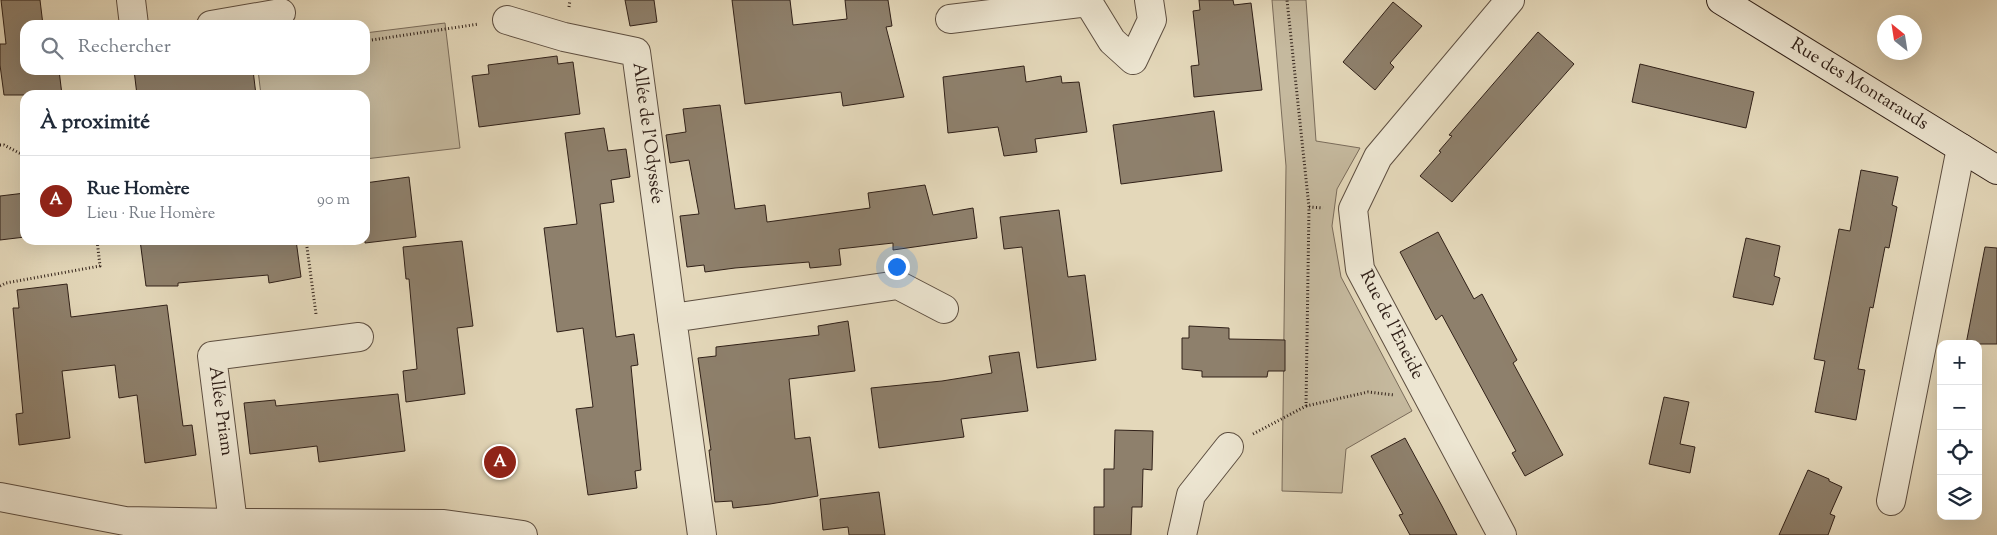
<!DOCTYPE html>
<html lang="fr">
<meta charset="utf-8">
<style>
:root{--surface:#fff;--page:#f6f6f7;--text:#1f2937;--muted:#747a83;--line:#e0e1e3;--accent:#8f2418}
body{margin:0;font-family:"Sorts Mill Goudy",serif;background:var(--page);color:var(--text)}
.controls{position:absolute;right:15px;bottom:15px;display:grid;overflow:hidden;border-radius:10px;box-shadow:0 5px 20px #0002}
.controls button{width:45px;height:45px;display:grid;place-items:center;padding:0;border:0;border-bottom:1px solid var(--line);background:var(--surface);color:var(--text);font:25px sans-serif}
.compass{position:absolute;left:1877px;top:15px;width:45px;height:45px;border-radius:50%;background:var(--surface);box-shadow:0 5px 20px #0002;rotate:330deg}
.you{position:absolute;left:896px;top:266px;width:18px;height:18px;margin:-12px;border:4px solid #fff;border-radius:50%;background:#1a73e8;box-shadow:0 0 0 8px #1a73e833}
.badge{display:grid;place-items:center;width:32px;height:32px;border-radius:50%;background:var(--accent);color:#fff;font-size:16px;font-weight:700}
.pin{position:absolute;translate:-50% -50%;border:2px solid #fff;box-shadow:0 1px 5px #0006}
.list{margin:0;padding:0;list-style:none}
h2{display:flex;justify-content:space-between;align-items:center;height:65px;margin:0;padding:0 20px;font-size:21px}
h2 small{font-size:16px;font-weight:400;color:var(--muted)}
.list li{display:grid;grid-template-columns:32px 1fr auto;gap:15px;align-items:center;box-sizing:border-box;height:90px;padding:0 20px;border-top:1px solid var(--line)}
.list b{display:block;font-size:19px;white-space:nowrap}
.list p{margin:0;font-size:16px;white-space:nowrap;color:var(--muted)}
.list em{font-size:16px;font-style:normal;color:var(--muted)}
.icon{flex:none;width:28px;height:28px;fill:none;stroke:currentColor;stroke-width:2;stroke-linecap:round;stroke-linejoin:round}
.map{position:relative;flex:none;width:1997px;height:535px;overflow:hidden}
.search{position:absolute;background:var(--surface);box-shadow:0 5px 20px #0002;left:20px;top:20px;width:350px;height:55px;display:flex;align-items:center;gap:12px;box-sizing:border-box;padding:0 18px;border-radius:15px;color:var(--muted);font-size:19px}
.panel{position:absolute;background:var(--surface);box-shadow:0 5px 20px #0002;left:20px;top:90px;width:350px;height:155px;border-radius:15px}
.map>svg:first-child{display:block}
</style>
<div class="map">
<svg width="1997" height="535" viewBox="0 0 1997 535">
<rect width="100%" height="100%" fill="#e4d8ba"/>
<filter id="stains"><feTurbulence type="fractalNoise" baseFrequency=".004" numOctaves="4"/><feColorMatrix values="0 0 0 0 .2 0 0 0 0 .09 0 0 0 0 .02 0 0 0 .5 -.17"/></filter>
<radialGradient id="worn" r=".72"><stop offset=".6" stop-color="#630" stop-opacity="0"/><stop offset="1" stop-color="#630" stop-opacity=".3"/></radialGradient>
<g fill="#c5b99e" stroke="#7a6c5b">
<polygon points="1272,0 1306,0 1316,141 1360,148 1337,189 1332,226 1341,277 1412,411 1346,449 1342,493 1282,491 1286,166"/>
<polygon points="445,23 460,148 365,159 365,95 261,95 258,70 365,70 365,33"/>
</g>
<g fill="#8e806c" stroke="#302018">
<polygon points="1,0 40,0 43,25 25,25 25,70 59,70 62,95 4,95 0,65 0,44 6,44"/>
<polygon points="625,0 654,0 657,22 630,26"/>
<polygon points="732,0 790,0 793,25 847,19 845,0 888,0 892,26 886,27 904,97 843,106 841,92 745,104"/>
<polygon points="1199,0 1233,0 1234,5 1251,3 1262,90 1194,97 1191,66 1199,65 1193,11 1200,10"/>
<polygon points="1393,2 1422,26 1390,63 1394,67 1375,90 1343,62"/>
<polygon points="1538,32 1574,64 1452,202 1420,176 1441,152 1439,151 1452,136 1449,135"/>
<polygon points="557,56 558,64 573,62 580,114 479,127 472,76 489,74 488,65"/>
<polygon points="1640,64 1754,92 1746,128 1632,102"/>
<polygon points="1024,66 1026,82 1061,76 1062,83 1079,82 1087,132 1035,139 1037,152 1004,156 998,127 948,133 943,77"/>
<polygon points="134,70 253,70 256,95 137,95"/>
<polygon points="720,105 735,209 765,205 767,222 870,208 868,193 925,185 933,215 973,208 977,238 893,250 893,243 839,249 841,265 810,268 809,262 735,268 705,272 704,265 687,267 680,216 699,214 689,160 670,163 666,135 686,132 683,109"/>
<polygon points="1214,111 1222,171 1121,184 1113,125"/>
<polygon points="604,128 608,151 626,149 630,177 611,180 614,202 600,204 616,337 634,334 638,365 631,366 641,470 635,471 637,488 588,495 576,409 593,407 583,328 557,332 544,228 577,224 565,133"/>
<polygon points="1861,170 1898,177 1892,205 1897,207 1889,248 1885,247 1873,308 1870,307 1858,369 1865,370 1856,420 1815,412 1825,361 1814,359 1839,229 1850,231"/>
<polygon points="409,177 416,237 365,243 365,183"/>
<polygon points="25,193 25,237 0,240 0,196"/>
<polygon points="1059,210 1068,277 1085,275 1096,360 1037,368 1022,247 1004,249 1000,217"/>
<polygon points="1438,232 1474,299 1482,294 1517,360 1513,363 1563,455 1525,476 1512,453 1516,451 1442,315 1436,320 1400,252"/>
<polygon points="1746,238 1780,246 1774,276 1780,278 1773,305 1733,297"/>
<polygon points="140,240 296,240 301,277 269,283 268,275 178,283 178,286 146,286"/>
<polygon points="462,241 473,326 457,328 465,394 406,402 403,371 417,369 409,279 406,279 403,247"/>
<polygon points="1985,247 1997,248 1997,344 1966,344"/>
<polygon points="67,284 71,317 167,305 183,426 192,425 196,455 145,463 137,395 119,398 115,365 62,371 70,438 19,445 16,414 23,413 13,308 19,308 17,290"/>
<polygon points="848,321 855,371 789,379 795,439 810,437 818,496 770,504 733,508 732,501 715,502 709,450 711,450 698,358 716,356 716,347 819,335 818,326"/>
<polygon points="1189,326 1229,328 1229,339 1285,340 1285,371 1268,371 1267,377 1202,377 1202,371 1182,369 1182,338 1189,338"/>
<polygon points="1019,352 1028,411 961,419 964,437 879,448 871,388 942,381 992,373 989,356"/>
<polygon points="398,394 405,451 319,462 317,446 250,454 244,403 275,400 276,406"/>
<polygon points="1664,397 1689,402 1680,444 1695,447 1690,473 1649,464"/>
<polygon points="1115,430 1153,431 1152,470 1143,469 1142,507 1132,507 1131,535 1094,535 1094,507 1104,507 1104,469 1114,469"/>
<polygon points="1405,438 1442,506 1457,535 1410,535 1399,515 1403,514 1371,456"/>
<polygon points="1808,470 1829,479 1829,481 1842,487 1830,514 1835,516 1828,535 1779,535"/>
<polygon points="879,492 885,535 849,535 848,527 823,530 820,499"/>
</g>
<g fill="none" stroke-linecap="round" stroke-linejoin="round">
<defs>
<g id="street">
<polyline points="131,0 134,25"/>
<polyline points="950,19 1088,2 1112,41 1133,60 1152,20 1149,0"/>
<path id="s1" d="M507,20L564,37L636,52L672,318"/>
<polyline points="211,25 281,13"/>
<polyline points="0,497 125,521 233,523 444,524 523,535"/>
<polyline points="1891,501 1961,148"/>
<polyline points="233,523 212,356 359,337"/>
<polyline points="702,535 672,318 898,285 944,309"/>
<polyline points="1182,535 1191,495 1229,447"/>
<polyline points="1502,535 1360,269 1353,209 1378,157 1510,0"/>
</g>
<g id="secondary">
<path id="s2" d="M1721,0L1997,170"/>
</g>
</defs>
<use href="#street" stroke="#5d4e40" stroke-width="30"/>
<use href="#secondary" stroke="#302018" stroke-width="30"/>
<g stroke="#302018" stroke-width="3" stroke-dasharray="1 2.5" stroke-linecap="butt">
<polyline points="569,7 570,0"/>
<polyline points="365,41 479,24"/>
<polyline points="0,145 4,145 25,156"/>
<polyline points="1309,207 1323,208"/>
<polyline points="306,240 316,314"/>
<polyline points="0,286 6,283 100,266 97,240"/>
<polyline points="1306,406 1368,392 1394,395"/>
<polyline points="1253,434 1306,406 1309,207 1287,0"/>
</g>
<use href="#street" stroke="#ede6d2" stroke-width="28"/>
<use href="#secondary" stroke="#ede6d2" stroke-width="28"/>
</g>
<g text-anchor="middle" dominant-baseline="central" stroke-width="4" stroke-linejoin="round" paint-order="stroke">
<g font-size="18" fill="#302018" stroke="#ede6d2">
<text stroke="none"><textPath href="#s2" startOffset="162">Rue des Montarauds</textPath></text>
<text stroke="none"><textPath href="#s1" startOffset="215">Allée de l'Odyssée</textPath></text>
<text transform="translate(1391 325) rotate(63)">Rue de l'Eneide</text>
<text transform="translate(220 411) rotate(82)">Allée Priam</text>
</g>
</g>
<rect width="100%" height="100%" filter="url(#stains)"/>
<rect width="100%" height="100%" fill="url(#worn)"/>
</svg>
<div class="controls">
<button>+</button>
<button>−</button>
<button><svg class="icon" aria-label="locate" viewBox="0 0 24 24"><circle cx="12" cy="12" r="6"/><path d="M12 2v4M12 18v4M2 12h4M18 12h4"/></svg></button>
<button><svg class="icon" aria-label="layers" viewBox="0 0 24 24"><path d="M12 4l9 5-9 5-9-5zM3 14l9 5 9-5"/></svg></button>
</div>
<svg class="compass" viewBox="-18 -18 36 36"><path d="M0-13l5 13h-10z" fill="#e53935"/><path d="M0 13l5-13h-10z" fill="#747a83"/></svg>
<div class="you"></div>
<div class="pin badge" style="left:500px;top:462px">A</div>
<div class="search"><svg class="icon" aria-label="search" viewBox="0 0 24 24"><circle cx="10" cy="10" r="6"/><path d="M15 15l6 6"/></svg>Rechercher</div>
<section class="panel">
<h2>À proximité<small></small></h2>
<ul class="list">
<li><span class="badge">A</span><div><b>Rue Homère</b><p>Lieu · Rue Homère</p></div><em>90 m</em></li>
</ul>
</section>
</div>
